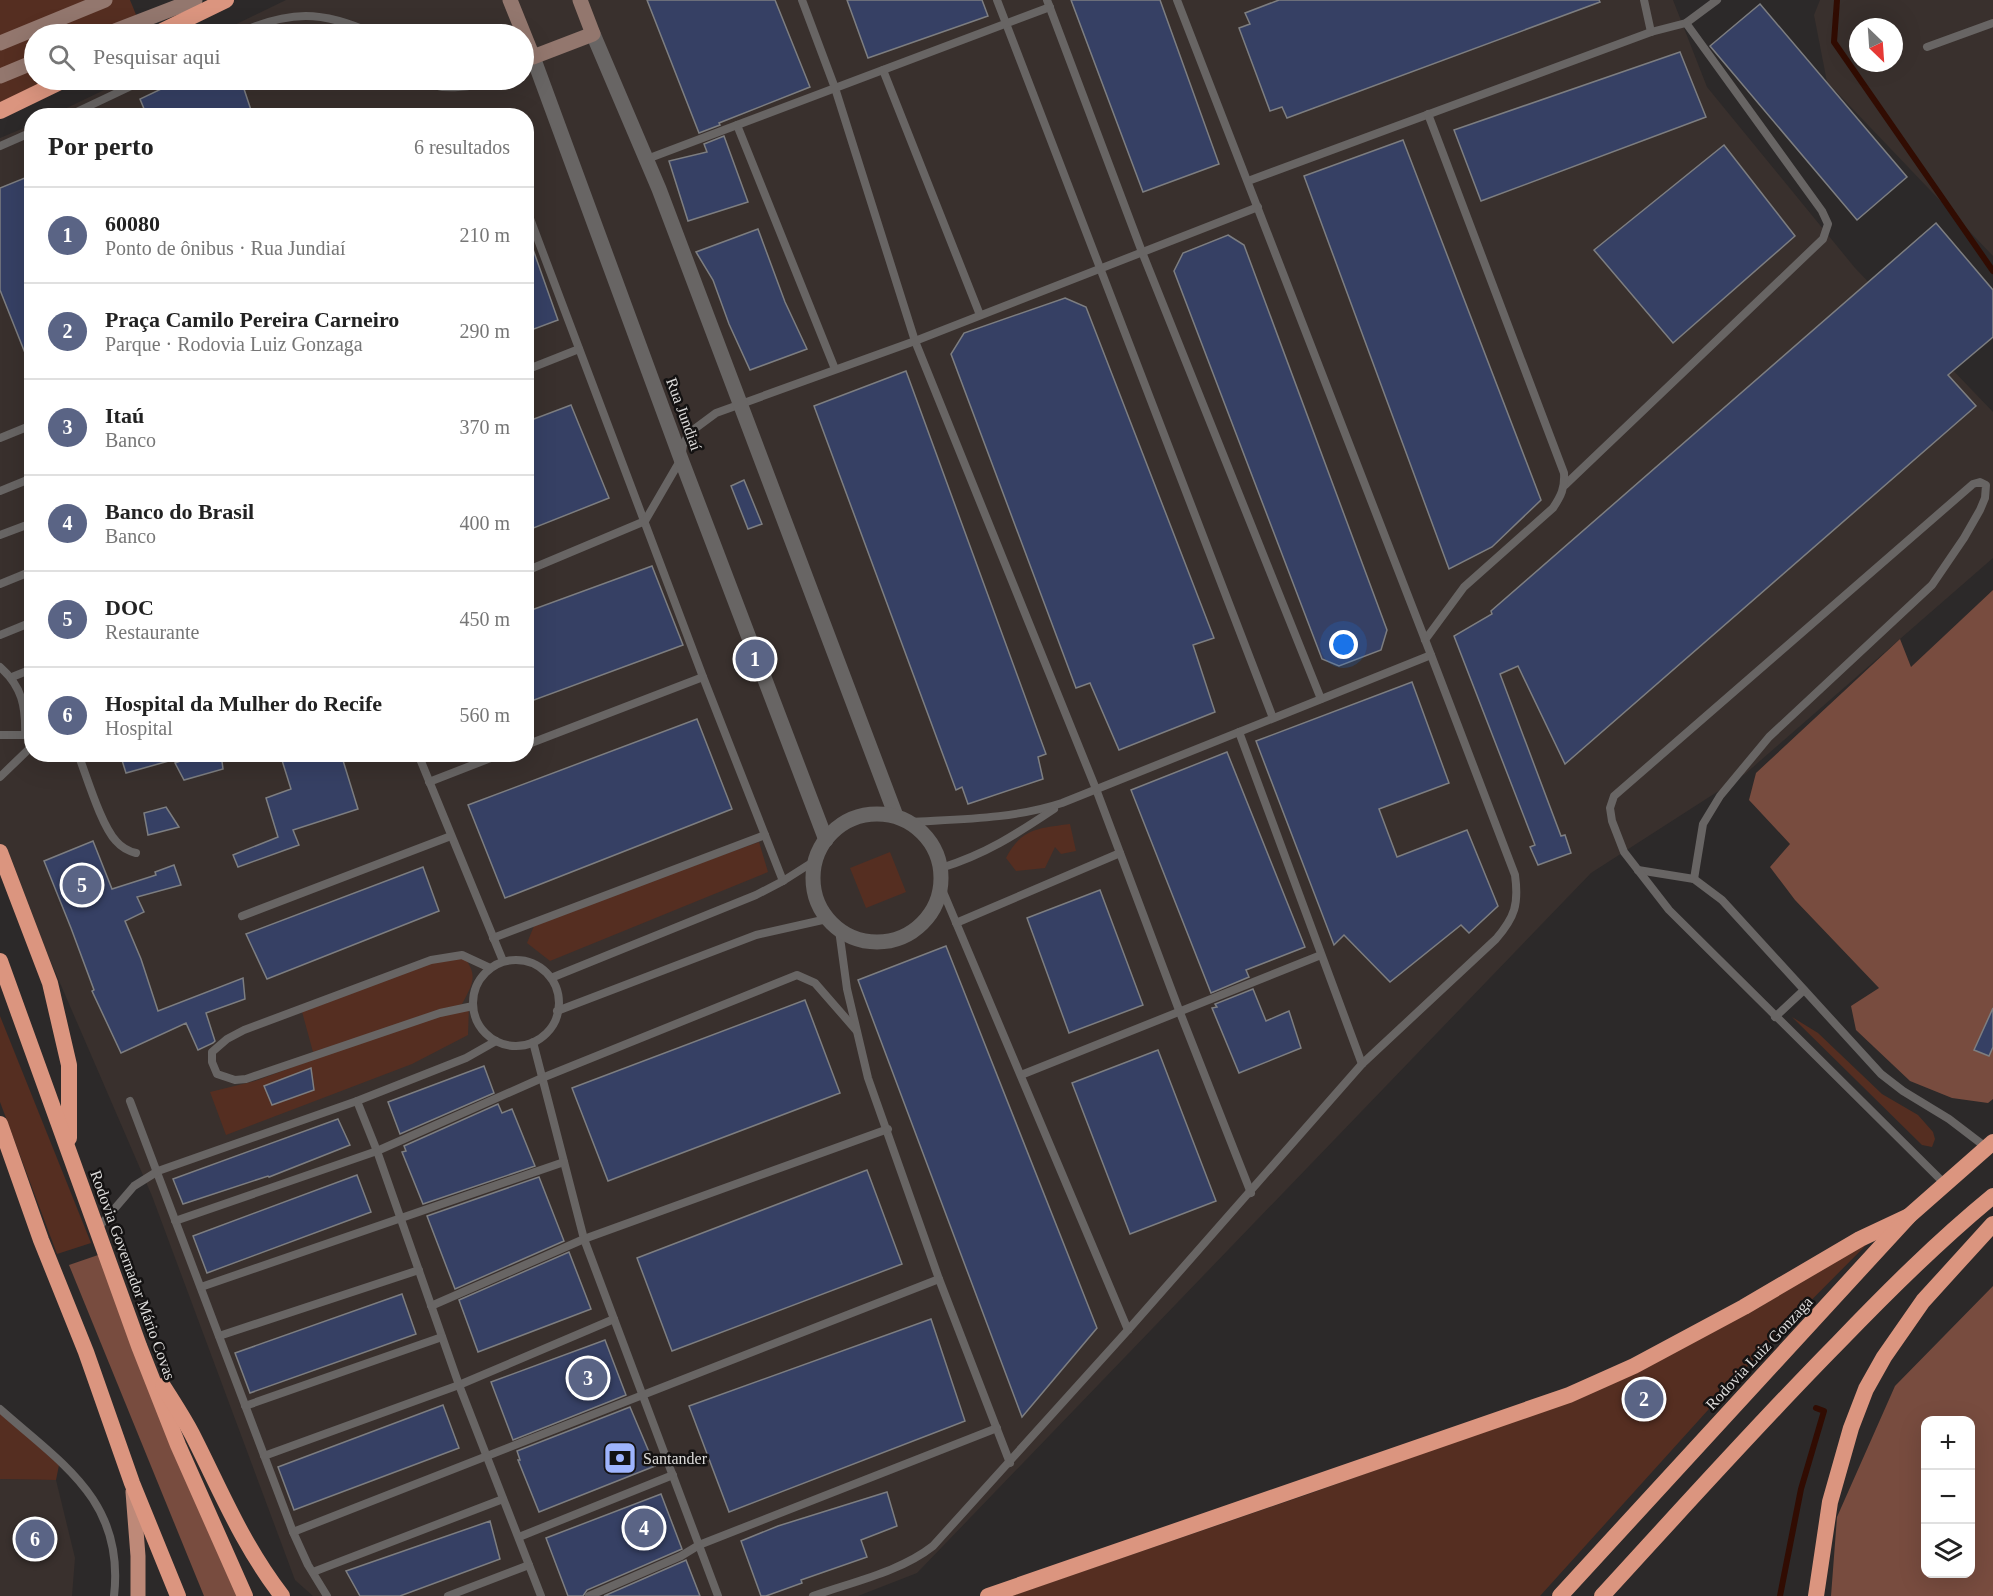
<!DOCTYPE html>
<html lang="pt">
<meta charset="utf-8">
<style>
:root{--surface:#fff;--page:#f2f2f2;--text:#222;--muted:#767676;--line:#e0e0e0;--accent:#5a6485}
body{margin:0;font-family:"Times New Roman",serif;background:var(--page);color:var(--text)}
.controls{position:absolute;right:18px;bottom:18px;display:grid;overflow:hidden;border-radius:12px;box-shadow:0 6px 24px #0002}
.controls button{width:54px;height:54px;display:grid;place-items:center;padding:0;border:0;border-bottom:2px solid var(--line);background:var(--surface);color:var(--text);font:30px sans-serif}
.compass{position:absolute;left:1849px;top:18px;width:54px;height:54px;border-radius:50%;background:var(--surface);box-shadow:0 6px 24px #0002;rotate:155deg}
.you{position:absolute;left:1344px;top:645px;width:21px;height:21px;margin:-15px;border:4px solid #fff;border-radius:50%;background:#1a73e8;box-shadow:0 0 0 9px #1a73e833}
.badge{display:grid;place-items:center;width:39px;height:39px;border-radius:50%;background:var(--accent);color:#fff;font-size:20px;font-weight:700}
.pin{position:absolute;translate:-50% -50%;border:3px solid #fff;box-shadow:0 2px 6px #0006}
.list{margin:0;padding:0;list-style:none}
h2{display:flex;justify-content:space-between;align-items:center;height:78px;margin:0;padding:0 24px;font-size:26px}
h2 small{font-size:20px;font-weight:400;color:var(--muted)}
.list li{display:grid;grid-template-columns:39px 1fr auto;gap:18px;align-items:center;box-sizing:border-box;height:96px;padding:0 24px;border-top:2px solid var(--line)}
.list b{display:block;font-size:22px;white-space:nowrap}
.list p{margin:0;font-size:20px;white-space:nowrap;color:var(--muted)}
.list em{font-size:20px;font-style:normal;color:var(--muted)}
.icon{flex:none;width:33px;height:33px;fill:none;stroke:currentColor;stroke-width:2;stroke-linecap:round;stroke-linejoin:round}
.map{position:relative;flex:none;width:1993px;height:1596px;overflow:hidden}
.search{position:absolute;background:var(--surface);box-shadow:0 6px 24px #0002;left:24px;top:24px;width:510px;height:66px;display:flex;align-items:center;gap:15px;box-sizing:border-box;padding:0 21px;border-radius:33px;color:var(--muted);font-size:22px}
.panel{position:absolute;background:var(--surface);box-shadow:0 6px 24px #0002;left:24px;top:108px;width:510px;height:654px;border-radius:24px}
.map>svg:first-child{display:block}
</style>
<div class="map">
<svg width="1993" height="1596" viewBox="0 0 1993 1596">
<rect width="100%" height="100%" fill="#2c2929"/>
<g fill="#39302d" fill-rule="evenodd">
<polygon points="286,0 1673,0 1707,87 1855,268 1993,412 1993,558 1745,774 1591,873 917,1573 858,1596 313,1596 295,1580 152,1196 0,844 0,138 31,125 32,754 526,754 526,116 52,115 125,80 524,80 524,34 216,34"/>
<path d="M1820,0H1993V256L1827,82L1814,15ZM1858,27H1894V63H1858Z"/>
<polygon points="0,1479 56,1480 75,1558 72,1596 0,1596"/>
</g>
<g fill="#552e21">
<polygon points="0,0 130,0 144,34 34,34 34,80 83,80 29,104 0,113"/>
<path d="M1070,824L1076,851L1061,854L1055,847L1045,868L1016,871L1006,858C1021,828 1040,828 1070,824Z"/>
<polygon points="759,842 768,872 550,961 527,943 536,921"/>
<polygon points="890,852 906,892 866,908 850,868"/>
<path d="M462,955C479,974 473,984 462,1004L313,1052L301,1008L431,960Z"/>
<polygon points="469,1007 468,1035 412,1064 226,1135 210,1092 255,1081 440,1013"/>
<polygon points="0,1016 91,1243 57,1254 0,1102"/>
<polygon points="1792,1017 1818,1033 1882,1094 1918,1115 1933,1132 1935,1139 1932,1147 1922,1145"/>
<polygon points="1875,1236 1764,1348 1540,1596 1011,1596 1303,1496 1533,1414 1636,1371 1760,1307"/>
<polygon points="0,1412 59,1465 56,1480 0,1479"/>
</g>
<g fill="#784c3f" fill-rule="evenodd">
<polygon points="1993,590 1993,1099 1988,1103 1952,1098 1910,1081 1856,1030 1851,1006 1879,988 1795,900 1770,867 1790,844 1749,800 1756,773 1900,639 1911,667"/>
<polygon points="101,1254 241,1596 204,1596 69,1265"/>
<path d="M1993,1286V1596H1831L1837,1517L1895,1386ZM1926,1420H1970V1574H1926Z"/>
</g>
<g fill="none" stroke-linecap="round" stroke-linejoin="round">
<g stroke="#310c02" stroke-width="6">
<polyline points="1837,0 1834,42 1993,271"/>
<polyline points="1780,1596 1801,1489 1824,1411 1816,1408"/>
</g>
</g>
<g fill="#364064" stroke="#7d7e81" stroke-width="1.5">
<polygon points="647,0 775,0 810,87 719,123 720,125 699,133"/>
<polygon points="847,0 982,0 988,16 868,58"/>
<polygon points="1071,0 1160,0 1219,164 1143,192"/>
<polygon points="1279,0 1599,0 1600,2 1287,118 1282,107 1270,111 1239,28 1250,24 1245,13"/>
<polygon points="1760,4 1907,177 1857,220 1710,46"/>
<polygon points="1680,52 1706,117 1481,201 1454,130"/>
<polygon points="180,80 241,80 253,116 147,116 140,99"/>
<polygon points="724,136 748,202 688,221 669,161 707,152 704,144"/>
<polygon points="1403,140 1541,500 1492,547 1449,569 1304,176"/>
<polygon points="1724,145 1795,236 1673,343 1594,250"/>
<polygon points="32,175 32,368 31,368 0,290 0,188"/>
<polygon points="1936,223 1993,290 1993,337 1948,375 1976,406 1565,764 1518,666 1500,674 1561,836 1565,835 1571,853 1538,865 1530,847 1535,845 1454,636 1492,614 1491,611"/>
<polygon points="758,229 785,302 807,349 750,370 729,324 713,280 696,252"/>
<polygon points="1228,235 1244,245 1387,630 1381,650 1339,666 1322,659 1174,271 1183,253"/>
<polygon points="529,238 558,320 526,332 526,239"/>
<polygon points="1065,298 1086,307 1214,638 1193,645 1215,712 1119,750 1090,683 1076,688 951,354 964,333"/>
<polygon points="906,371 1046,754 1038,757 1043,779 968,804 962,787 956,790 814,406"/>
<polygon points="571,405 609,498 526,531 526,422"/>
<polygon points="744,480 762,524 748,529 731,486"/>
<polygon points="652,566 683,645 526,703 526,612"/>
<polygon points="1412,682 1449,783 1379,809 1397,857 1467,830 1498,906 1469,933 1461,925 1390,982 1344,935 1334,945 1256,741"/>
<polygon points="697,719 732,809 505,898 468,805"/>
<polygon points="1227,752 1305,947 1246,970 1249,977 1211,993 1131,790"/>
<polygon points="120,754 175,754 176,759 126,773"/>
<polygon points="199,754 221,754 223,769 184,780 175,763"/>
<polygon points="280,754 341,754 358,809 293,830 299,845 238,867 233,855 278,837 266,798 291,789"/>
<polygon points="166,807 179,827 148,835 144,813"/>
<polygon points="93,841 112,889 156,875 155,872 174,865 181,885 137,897 144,912 125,921 141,959 158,1011 243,978 245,999 206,1013 215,1041 213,1043 198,1050 186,1023 121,1053 92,991 94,990 71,928 44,861"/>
<polygon points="423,867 439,911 267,979 246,934"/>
<polygon points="1100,890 1143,1005 1069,1033 1027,918"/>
<polygon points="946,946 1097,1328 1022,1417 858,980"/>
<polygon points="1253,989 1266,1021 1289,1011 1301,1048 1239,1073 1212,1008 1217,1007 1215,1004"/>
<polygon points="805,1000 840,1093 608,1181 572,1088"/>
<polygon points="1993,1008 1993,1047 1989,1056 1974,1050"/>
<polygon points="1158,1050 1216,1201 1130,1234 1072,1083"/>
<polygon points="484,1066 494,1093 400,1134 388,1102"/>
<polygon points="311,1068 314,1090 272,1105 264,1086"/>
<polygon points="498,1104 502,1113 512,1109 535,1166 423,1204 402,1152 406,1151 404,1146"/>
<polygon points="338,1119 350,1145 269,1177 268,1176 183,1204 173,1179"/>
<polygon points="867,1170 902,1264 672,1351 637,1258"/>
<polygon points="357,1175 371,1212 207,1273 193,1236"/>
<polygon points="539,1177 564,1241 455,1289 427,1216"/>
<polygon points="569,1252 591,1309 478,1352 459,1300"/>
<polygon points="402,1294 416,1334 250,1393 235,1353"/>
<polygon points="931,1319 965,1421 729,1512 689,1406"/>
<polygon points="605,1340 626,1395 513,1440 491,1382"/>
<polygon points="443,1405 459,1448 294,1510 278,1467"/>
<polygon points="630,1407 655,1466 539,1512 518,1460 520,1460 517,1451"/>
<polygon points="887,1492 897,1526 861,1540 867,1557 801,1580 802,1583 766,1596 761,1596 741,1541 778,1526"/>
<polygon points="661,1494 682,1549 587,1590 583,1596 568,1596 546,1538"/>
<polygon points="490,1521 500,1559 400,1596 360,1596 346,1571"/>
<polygon points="686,1560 700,1596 604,1596 684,1561"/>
</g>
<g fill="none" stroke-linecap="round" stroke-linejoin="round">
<g stroke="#686564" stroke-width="8">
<polyline points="802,0 835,88 915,341 1096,789 1179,1010 1251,1193"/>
<polyline points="997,0 1273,718"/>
<polyline points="1047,0 1142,252 1321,699"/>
<polyline points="1644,0 1651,32"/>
<path d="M237,34C289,10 322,10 374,34"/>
<polyline points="1927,47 1993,23"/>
<polyline points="883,70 980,315"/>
<path d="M423,80C440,93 476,86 495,80"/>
<polyline points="68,116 144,80"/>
<polyline points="737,125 835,369"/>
<polyline points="0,146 32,132"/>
<polyline points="647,159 1050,7"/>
<polyline points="1248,181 1651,32 1686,23 1717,0"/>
<polyline points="526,208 703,677 783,881"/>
<polyline points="526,370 579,349"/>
<polyline points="0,438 32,425"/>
<polyline points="1565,485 1823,239 1828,224 1822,211 1686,23"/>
<polyline points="0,491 32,478"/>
<polyline points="0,535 32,523"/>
<polyline points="526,571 645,521 681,459 683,445 689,433 716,413 915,341 1258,207"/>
<polyline points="0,584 32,571"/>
<polyline points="0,635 32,622"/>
<path d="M1425,640L1464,587L1553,508C1561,496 1565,488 1564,473L1428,114"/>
<path d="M0,667C22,686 26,707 25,735"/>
<polyline points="12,677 32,669"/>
<polyline points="1239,732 1362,1064"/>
<polyline points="0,735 32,735"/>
<polyline points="526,745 703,677"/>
<path d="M78,754C87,777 101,825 116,841C122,848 128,851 136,853"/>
<polyline points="418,754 503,961"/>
<polyline points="0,777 32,746"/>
<polyline points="429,782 501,754"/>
<path d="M910,822C961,819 1013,819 1062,803L1431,655L1177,0"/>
<path d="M941,868C986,854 1015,835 1054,809"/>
<polyline points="1638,870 1694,879 1722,900 1881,1074 1903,1091 1949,1119 1987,1148"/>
<polyline points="1694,879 1703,824 1720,796 1769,737 1932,585 1964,538 1980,510 1985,498 1986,485 1980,482 1973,484 1614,796 1610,808 1612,821 1624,852 1669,910 1945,1184"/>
<polyline points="941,887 1128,1330"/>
<polyline points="242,916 451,836"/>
<polyline points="956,923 1120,853"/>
<polyline points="839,930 847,989 868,1078 939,1279 1010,1463"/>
<polyline points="493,938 765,835"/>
<circle cx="516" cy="1003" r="43"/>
<polyline points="551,978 756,895 783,881 816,860"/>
<polyline points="473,1006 440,1013 246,1079 235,1080 217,1074 212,1062 212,1052 227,1039 244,1030 431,960 462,955 490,968"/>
<polyline points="557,1011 756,935 827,919"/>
<polyline points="1775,1017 1804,990"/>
<polyline points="496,1041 466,1058 357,1101 377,1151 459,1385 541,1596"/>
<polyline points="533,1042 584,1239 718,1596"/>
<polyline points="1021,1075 1321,955"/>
<polyline points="130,1101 293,1532 308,1565 327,1596"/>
<polyline points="175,1221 377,1151 542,1078 797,975 815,983 856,1030"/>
<polyline points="98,1228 134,1186 158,1171 357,1101"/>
<polyline points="201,1287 564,1162"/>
<polyline points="431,1306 584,1239 888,1129"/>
<polyline points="219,1336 419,1270"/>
<polyline points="245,1406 442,1337"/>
<path d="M0,1409C62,1464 125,1501 114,1596"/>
<polyline points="264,1456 459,1385 614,1319"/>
<polyline points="293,1532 939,1279"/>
<polyline points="519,1537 673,1475"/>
<polyline points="313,1572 503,1499"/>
<polyline points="448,1596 529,1565"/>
<polyline points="589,1596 681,1556 699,1545 997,1428"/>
<path d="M813,1596C852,1582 900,1572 933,1546L1128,1330L1362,1064L1496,939C1515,917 1519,904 1515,875L1431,655"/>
</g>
<g stroke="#686564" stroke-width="15">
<polyline points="593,34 659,189 896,816"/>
<polyline points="533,57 681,459 826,840"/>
<circle cx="877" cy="878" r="64"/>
</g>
<g stroke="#93776e" stroke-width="15">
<polyline points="510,0 533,57 593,34 580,0"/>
<polyline points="107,34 195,0"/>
<polyline points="0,43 105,0"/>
<polyline points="0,76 34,62"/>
</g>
<polyline stroke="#be8978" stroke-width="15" points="133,1492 138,1556 138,1596"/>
<g stroke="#db957f" stroke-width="16">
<polyline points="156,34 226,0"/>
<polyline points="0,111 64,80"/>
<polyline points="0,852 50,983 69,1065 69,1138"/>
<polyline points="0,961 139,1346 178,1445 245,1596"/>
<polyline points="0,1124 41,1240 86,1352 132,1483 178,1596"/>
<path d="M163,1386C173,1402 183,1417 192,1434C221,1491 242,1544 282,1596"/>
<polyline points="988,1596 1569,1395 1634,1366 1744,1307 1860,1239 1909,1216"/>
<polyline points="1560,1596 1909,1216 1993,1142"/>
<path d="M1602,1596C1680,1511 1757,1425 1838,1343C1888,1291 1937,1242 1993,1196"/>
<polyline points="1816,1596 1830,1502 1851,1428 1866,1389 1884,1357 1923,1301 1993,1224"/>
</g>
</g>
<defs>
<symbol id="bank-square" viewBox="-11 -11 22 22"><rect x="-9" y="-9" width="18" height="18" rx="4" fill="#9eb4fd" stroke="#141212"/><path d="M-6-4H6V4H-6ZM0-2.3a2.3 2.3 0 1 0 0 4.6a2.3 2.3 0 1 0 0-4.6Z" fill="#111"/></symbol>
</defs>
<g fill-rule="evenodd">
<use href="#bank-square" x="601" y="1439" width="38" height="38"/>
</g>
<g text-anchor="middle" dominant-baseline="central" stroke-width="5" stroke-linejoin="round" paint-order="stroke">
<g font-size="16" fill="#dddcdb" stroke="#141212">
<text transform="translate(684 414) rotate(70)">Rua Jundiaí</text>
<text transform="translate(133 1275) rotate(70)">Rodovia Governador Mário Covas</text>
<text transform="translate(1759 1353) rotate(-47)">Rodovia Luiz Gonzaga</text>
</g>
<g font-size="16" fill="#dddcdb" stroke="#141212" text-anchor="start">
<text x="643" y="1458">Santander</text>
</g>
</g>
</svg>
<div class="controls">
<button>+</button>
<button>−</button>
<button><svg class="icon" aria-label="layers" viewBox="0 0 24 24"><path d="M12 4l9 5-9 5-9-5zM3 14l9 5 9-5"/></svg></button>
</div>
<svg class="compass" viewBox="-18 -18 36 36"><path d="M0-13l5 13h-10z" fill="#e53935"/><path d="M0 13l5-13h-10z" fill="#767676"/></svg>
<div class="you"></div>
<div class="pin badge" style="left:755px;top:659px">1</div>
<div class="pin badge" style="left:1644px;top:1399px">2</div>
<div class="pin badge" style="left:588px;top:1378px">3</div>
<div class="pin badge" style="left:644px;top:1528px">4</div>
<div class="pin badge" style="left:82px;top:885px">5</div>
<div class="pin badge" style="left:35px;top:1539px">6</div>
<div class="search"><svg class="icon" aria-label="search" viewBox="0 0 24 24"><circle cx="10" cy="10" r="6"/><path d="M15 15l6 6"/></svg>Pesquisar aqui</div>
<section class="panel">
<h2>Por perto<small>6 resultados</small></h2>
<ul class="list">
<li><span class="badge">1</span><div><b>60080</b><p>Ponto de ônibus · Rua Jundiaí</p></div><em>210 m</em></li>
<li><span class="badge">2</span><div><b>Praça Camilo Pereira Carneiro</b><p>Parque · Rodovia Luiz Gonzaga</p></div><em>290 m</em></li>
<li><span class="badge">3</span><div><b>Itaú</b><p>Banco</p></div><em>370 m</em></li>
<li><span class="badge">4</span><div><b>Banco do Brasil</b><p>Banco</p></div><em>400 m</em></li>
<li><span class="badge">5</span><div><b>DOC</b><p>Restaurante</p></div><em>450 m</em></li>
<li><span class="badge">6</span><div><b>Hospital da Mulher do Recife</b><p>Hospital</p></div><em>560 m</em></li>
</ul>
</section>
</div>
